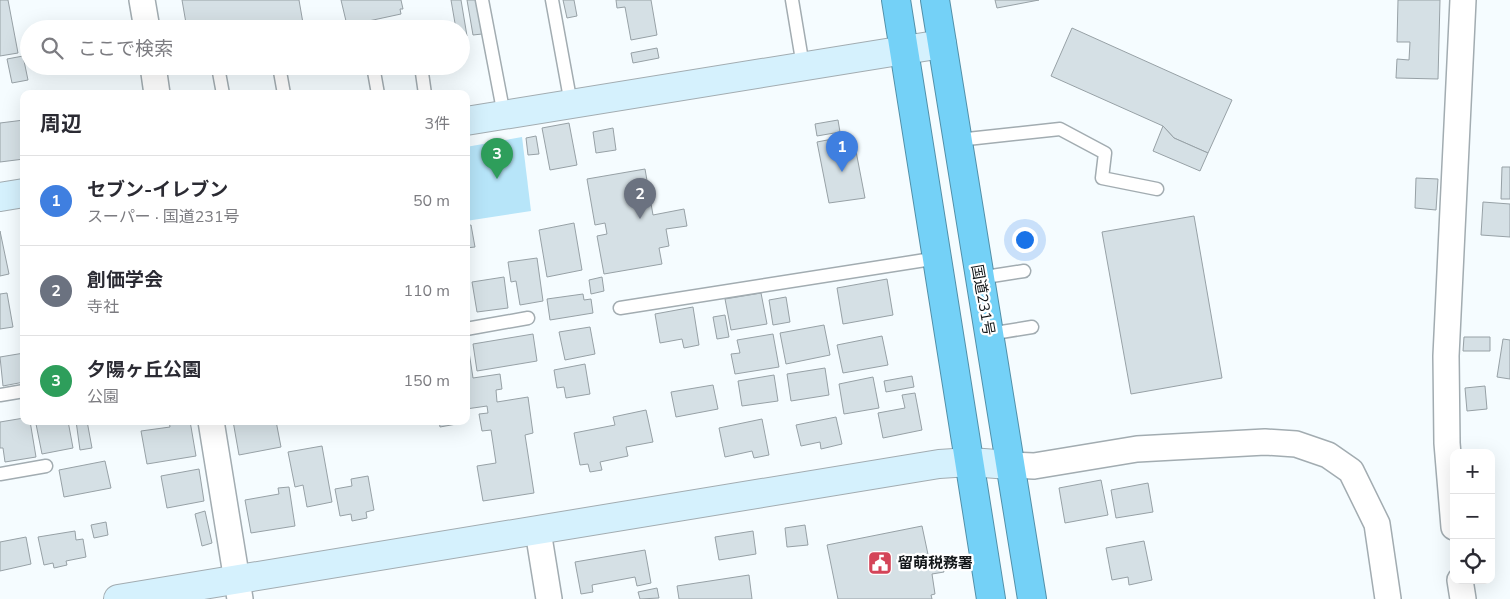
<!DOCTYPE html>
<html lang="ja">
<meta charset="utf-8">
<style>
:root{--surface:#fff;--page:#f2f2f3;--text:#2b2b33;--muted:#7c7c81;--line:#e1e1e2;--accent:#0f766e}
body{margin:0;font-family:"Nunito Sans","Noto Sans JP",sans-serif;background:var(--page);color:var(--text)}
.controls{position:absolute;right:15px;bottom:15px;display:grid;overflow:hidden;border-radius:10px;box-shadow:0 5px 20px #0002}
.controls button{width:45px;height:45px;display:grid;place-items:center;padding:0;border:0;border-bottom:1px solid var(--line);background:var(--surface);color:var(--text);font:25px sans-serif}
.you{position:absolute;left:1024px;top:239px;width:18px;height:18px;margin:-12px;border:4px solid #fff;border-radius:50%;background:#1a73e8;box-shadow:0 0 0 8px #1a73e833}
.badge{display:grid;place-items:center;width:32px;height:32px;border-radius:50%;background:var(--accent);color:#fff;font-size:16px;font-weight:700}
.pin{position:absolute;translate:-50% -41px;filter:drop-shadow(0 1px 2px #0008)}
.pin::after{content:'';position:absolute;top:26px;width:18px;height:15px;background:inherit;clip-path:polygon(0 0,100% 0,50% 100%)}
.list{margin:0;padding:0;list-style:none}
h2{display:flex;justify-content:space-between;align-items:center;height:65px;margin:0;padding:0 20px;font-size:21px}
h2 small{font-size:16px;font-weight:400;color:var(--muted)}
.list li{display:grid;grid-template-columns:32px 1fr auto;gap:15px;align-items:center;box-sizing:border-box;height:90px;padding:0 20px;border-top:1px solid var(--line)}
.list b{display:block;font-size:19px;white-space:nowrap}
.list p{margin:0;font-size:16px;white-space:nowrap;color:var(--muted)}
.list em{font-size:16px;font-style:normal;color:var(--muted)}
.icon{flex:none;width:28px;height:28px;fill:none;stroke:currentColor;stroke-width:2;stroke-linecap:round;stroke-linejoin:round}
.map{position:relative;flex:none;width:1510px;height:599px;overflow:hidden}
.search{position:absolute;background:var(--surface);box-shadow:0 5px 20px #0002;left:20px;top:20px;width:450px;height:55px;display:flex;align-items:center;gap:12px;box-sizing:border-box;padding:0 18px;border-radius:28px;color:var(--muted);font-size:19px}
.panel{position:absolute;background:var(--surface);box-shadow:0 5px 20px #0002;left:20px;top:90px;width:450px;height:335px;border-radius:10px}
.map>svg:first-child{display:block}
</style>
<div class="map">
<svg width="1510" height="599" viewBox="0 0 1510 599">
<rect width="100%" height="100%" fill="#f5fcff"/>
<polygon fill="#b7e5f9" points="522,137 531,211 466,221 466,147"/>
<g fill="#d5e0e5" stroke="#97a1a6">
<polygon points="0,0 8,0 18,53 0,56"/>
<polygon points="182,0 299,0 304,29 187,29"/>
<polygon points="341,0 401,0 403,9 400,9 401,14 350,25 350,21 346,21"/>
<polygon points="451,0 461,0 467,36 461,37 461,29 456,29"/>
<polygon points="467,0 476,0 482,34 473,35"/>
<polygon points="563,0 574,0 577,16 567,18"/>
<polygon points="616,0 651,0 657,35 631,40 625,7 617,8"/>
<polygon points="995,0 1039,0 997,8"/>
<polygon points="1398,0 1440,0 1438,79 1396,78 1397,59 1409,60 1410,42 1397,42"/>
<polygon points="1072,28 1232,100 1208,153 1174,138 1163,126 1051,76"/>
<polygon points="657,48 659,58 633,63 631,53"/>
<polygon points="23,56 28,80 12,83 7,59"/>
<polygon points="24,120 24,159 0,162 0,123"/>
<polygon points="838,120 840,132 817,136 815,124"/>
<polygon points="569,123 577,165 550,170 542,128"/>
<polygon points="1163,126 1174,138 1208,153 1200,171 1153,151"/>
<polygon points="613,128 616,150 596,153 593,132"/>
<polygon points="536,136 539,154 528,155 526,138"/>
<polygon points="848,136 850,147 855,146 865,198 829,203 817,142"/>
<polygon points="1502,167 1510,167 1510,199 1501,199"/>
<polygon points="645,169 653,215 684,209 687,226 666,229 669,246 659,248 662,264 604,274 597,236 607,234 605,223 595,225 587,179"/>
<polygon points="1416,178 1438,179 1436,210 1415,208"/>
<polygon points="1483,202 1510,204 1510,237 1481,235"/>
<polygon points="1194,216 1222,378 1131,394 1102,232"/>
<polygon points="574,223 582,270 547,277 539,230"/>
<polygon points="471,225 475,247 466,248 466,226"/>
<polygon points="0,231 9,274 0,276"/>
<polygon points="537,258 543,301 520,305 516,281 511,282 508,262"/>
<polygon points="504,277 508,308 477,312 472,282"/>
<polygon points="602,277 604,291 591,294 589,280"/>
<polygon points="887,279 893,315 843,324 837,288"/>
<polygon points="7,293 13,327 0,329 0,294"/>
<polygon points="761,293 767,324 731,330 725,299"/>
<polygon points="583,294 584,300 591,299 593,313 550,320 547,299"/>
<polygon points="786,297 790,322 773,325 769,300"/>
<polygon points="693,307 699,345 684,348 682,339 660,343 655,314"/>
<polygon points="725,315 729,337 717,339 713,317"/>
<polygon points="824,325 830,355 786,364 780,333"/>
<polygon points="590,327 595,354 565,360 559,332"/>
<polygon points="533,334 537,361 477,371 473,344"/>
<polygon points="773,334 779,367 735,374 731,354 740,353 737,340"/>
<polygon points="882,336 888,365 843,373 837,345"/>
<polygon points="1464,337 1490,337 1490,351 1463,351"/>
<polygon points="1503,339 1510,340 1510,379 1497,377"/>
<polygon points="469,352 473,378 500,374 502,389 496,390 497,402 528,397 533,433 525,435 534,493 483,501 477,466 496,463 491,430 482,431 479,414 488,413 487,406 466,409 466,353"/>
<polygon points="24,353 24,382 3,386 0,357"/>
<polygon points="585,364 590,394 566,398 564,387 557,388 554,370"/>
<polygon points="825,368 829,395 791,401 787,374"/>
<polygon points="774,375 778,401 742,406 738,381"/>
<polygon points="912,376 914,387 886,392 884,381"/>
<polygon points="873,377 879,408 844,414 839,384"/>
<polygon points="713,385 718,409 676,417 671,392"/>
<polygon points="1485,386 1487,409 1467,411 1465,388"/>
<polygon points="915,393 922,430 883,438 878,413 905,408 902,395"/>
<polygon points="646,410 653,442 626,447 628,456 600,462 602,470 590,472 588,464 580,465 574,433 615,425 613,417"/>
<polygon points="836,417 842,444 821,449 820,442 801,446 796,425"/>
<polygon points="24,418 24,421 30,421 36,457 5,462 3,448 0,448 0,422"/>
<polygon points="762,419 769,455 754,458 752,451 725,457 719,428"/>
<polygon points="51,421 68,421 73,448 42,454 36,424"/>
<polygon points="76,421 87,421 92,448 80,450"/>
<polygon points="169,421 190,421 196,456 147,464 141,431 170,427"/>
<polygon points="233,421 276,421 281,447 239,455"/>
<polygon points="439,421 462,421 462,423 440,427"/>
<polygon points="322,446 332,502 307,507 303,485 295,487 288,452"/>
<polygon points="105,461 111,488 64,497 59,470"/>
<polygon points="199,469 204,501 167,508 161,476"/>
<polygon points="368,476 374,510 366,512 367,518 352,521 351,514 340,516 335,489 352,486 351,479"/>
<polygon points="1101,480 1108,515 1065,523 1059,488"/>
<polygon points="1148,483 1153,512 1116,518 1111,490"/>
<polygon points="289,487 295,526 251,533 245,500 279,494 278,488"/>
<polygon points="205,511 212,543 202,546 195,514"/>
<polygon points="106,522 108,535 94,538 91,525"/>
<polygon points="805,525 808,545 787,547 785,528"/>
<polygon points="922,526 930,564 942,561 944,572 932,574 935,594 931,595 932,599 838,599 827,545"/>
<polygon points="75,531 76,540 83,539 86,557 66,561 67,565 54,568 53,563 44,565 38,537"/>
<polygon points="753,531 756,554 719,560 715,537"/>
<polygon points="26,537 31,564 0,571 0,542"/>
<polygon points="1144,541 1152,580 1129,585 1128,577 1112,580 1106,548"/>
<polygon points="645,550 651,583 637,586 635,577 592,585 593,592 581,594 575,562"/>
<polygon points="749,575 752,599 679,599 677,586"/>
<polygon points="657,588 659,598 640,599 638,592"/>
</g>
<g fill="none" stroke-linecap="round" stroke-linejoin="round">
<defs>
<g id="lane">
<polyline points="482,0 504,115"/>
<polyline points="552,0 571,104"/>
<polyline points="792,0 803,66"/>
<polyline points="407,29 414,29"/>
<polyline points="279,66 284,94"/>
<polyline points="373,66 378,94"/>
<polyline points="421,66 425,94"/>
<polyline points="223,94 218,67 223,66"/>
<polyline points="958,140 1060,129 1105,153 1102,178 1157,189"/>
<polyline points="979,278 1024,271"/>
<polyline points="620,308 938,258"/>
<polyline points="466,329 528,318"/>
<polyline points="989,334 1032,327"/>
<polyline points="0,395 24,391"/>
<polyline points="0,474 46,466"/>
</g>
<g id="street">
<polyline points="142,0 147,29"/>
<polyline points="153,66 157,94"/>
<polyline points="211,421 240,599"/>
<polyline points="1010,465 1034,466 1137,449 1265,442 1296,444 1328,455 1351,471 1377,524 1388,599"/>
<polyline points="1454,527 1447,443 1446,356 1463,0"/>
<polyline points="538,531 549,599"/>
<polyline points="1460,580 1463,599"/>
</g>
<g id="secondary">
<polyline points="466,121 942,44"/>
<polyline points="0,197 24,193"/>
<polyline points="118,599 939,464 970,462 1010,465"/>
</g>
<g id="highway">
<polyline points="896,0 991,599"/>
<polyline points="935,0 1032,599"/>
</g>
</defs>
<use href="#lane" stroke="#a2acb1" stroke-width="15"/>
<use href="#street" stroke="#a2acb1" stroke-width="28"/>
<use href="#secondary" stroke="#a2acb1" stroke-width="30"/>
<use href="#highway" stroke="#5290a9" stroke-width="30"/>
<use href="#lane" stroke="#fff" stroke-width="12"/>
<use href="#street" stroke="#fff" stroke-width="25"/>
<use href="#secondary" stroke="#d5f1fd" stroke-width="28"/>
<use href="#highway" stroke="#74d1f7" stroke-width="28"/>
</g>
<defs>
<symbol id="civic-square" viewBox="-11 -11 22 22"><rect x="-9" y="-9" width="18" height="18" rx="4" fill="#d44458" stroke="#fff"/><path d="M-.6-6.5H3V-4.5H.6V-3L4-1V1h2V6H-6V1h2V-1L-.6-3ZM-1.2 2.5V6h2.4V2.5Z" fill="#fff"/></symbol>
</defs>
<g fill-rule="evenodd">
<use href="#civic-square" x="866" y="549" width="28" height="28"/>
</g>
<g text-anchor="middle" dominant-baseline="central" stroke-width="4.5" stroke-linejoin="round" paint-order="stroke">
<g font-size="15" fill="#131719" stroke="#fff">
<text transform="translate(983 300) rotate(80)">国道231号</text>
</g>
<g font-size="15" font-weight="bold" fill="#131719" stroke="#fff" text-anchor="start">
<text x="898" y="563">留萌税務署</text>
</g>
</g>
</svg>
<div class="controls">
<button>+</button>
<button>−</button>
<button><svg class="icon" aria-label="locate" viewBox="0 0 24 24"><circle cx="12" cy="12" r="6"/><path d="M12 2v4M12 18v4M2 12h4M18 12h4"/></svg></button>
</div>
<div class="you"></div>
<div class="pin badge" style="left:842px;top:172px;background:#3f7fe0">1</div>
<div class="pin badge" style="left:640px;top:219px;background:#6b7280">2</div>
<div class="pin badge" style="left:497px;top:179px;background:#2e9e5b">3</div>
<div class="search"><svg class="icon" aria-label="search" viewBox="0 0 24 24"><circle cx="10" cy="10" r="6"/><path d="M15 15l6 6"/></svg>ここで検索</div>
<section class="panel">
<h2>周辺<small>3件</small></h2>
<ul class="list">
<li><span class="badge" style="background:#3f7fe0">1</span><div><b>セブン-イレブン</b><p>スーパー · 国道231号</p></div><em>50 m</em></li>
<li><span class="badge" style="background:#6b7280">2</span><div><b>創価学会</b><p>寺社</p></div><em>110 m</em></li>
<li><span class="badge" style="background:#2e9e5b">3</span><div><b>夕陽ヶ丘公園</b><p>公園</p></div><em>150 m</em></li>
</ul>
</section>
</div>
